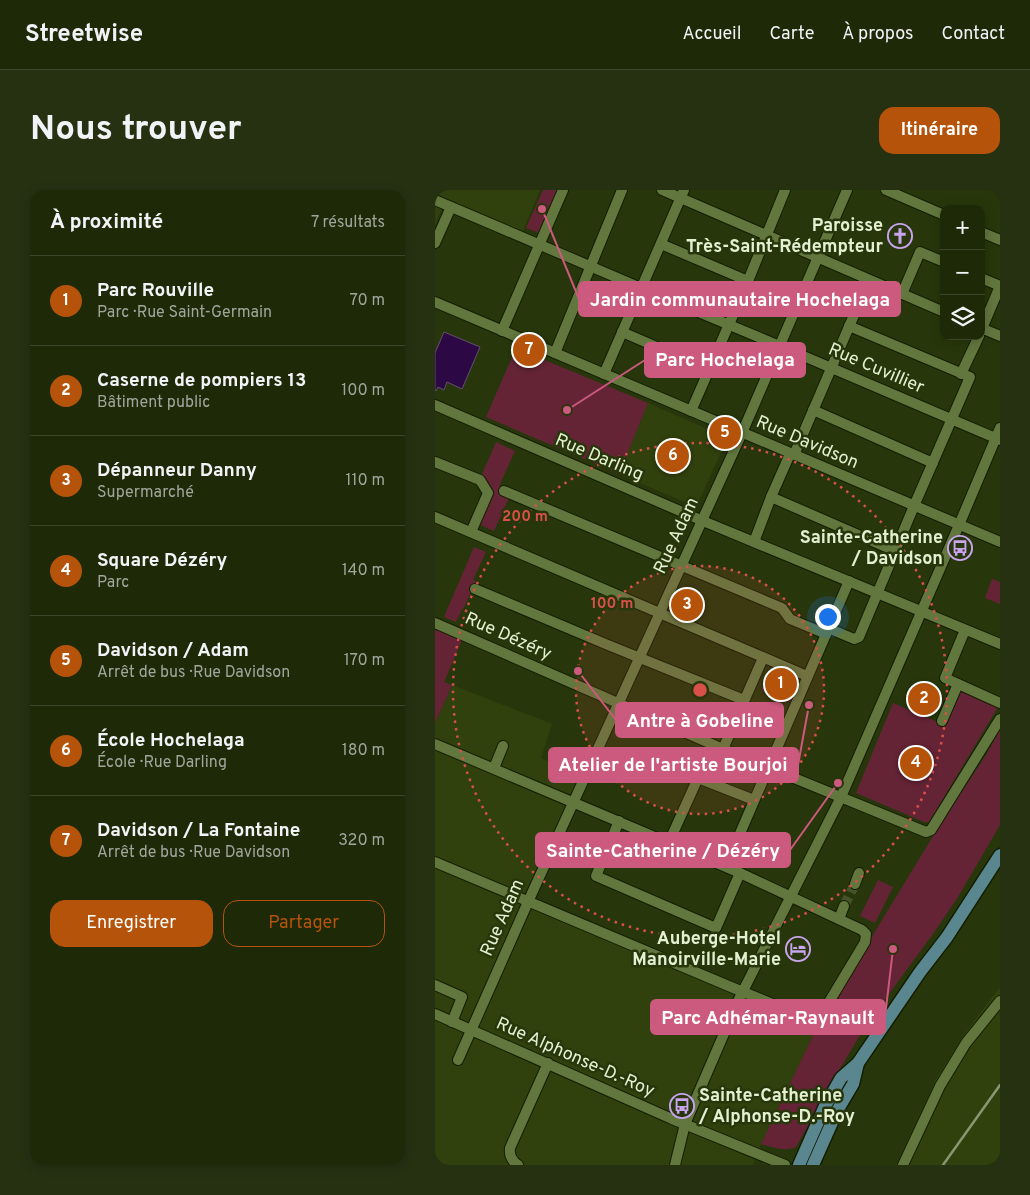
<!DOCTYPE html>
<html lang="fr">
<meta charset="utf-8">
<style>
:root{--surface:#1e2908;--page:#263112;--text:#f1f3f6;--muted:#a1a69c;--line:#3c4529;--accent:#b45309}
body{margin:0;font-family:Overpass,sans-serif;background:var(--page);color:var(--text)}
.controls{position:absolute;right:15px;top:15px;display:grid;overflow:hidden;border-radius:10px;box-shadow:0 2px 12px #0003}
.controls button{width:45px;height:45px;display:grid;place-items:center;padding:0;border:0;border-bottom:1px solid var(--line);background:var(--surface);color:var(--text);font:25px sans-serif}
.you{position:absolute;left:392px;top:426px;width:18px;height:18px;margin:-12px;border:4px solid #fff;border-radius:50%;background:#1a73e8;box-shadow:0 0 0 8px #1a73e833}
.badge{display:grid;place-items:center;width:32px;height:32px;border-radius:50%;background:var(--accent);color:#fff;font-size:16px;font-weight:700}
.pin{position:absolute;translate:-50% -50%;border:2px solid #fff;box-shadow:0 1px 5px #0006}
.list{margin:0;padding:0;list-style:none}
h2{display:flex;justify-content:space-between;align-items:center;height:65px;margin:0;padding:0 20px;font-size:21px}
h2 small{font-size:16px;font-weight:400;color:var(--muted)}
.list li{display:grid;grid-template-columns:32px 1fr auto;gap:15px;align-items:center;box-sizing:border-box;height:90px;padding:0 20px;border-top:1px solid var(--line)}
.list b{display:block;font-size:19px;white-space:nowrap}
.list p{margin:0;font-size:16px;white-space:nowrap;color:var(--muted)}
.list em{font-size:16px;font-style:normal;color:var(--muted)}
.actions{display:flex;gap:10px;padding:15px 20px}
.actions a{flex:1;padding:11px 0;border:1px solid var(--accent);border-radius:15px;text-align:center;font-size:18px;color:var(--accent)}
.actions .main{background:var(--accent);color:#fff}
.icon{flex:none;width:28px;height:28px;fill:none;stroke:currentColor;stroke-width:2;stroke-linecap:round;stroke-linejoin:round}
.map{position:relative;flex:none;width:565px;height:975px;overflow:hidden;border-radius:15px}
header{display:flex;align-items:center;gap:30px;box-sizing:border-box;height:70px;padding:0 25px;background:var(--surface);border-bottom:1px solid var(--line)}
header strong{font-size:24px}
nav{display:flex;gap:28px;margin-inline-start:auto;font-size:18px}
.intro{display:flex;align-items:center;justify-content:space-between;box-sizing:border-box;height:120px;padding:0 30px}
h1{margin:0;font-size:35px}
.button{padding:12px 22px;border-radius:15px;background:var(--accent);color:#fff;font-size:18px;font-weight:700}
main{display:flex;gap:30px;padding:0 30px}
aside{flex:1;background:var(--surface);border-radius:15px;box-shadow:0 2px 12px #0003}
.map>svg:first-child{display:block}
</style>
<header>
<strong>Streetwise</strong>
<nav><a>Accueil</a><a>Carte</a><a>À propos</a><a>Contact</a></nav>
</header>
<div class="intro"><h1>Nous trouver</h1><a class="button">Itinéraire</a></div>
<main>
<aside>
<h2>À proximité<small>7 résultats</small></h2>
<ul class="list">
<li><span class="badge">1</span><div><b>Parc Rouville</b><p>Parc · Rue Saint-Germain</p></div><em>70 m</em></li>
<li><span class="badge">2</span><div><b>Caserne de pompiers 13</b><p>Bâtiment public</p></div><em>100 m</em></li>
<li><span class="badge">3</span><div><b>Dépanneur Danny</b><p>Supermarché</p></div><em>110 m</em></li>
<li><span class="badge">4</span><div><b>Square Dézéry</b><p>Parc</p></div><em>140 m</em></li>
<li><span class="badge">5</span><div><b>Davidson / Adam</b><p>Arrêt de bus · Rue Davidson</p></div><em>170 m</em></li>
<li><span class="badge">6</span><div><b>École Hochelaga</b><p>École · Rue Darling</p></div><em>180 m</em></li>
<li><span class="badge">7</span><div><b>Davidson / La Fontaine</b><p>Arrêt de bus · Rue Davidson</p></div><em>320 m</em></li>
</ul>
<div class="actions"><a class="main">Enregistrer</a><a>Partager</a></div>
</aside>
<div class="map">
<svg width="565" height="975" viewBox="0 0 565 975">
<rect width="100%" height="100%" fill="#28370b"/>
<g fill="#31410d">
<polygon points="0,0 105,0 85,48 9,14 0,35"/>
<polygon points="213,213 293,248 261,317 184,284"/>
<polygon points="17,495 117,534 106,568 149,588 93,712 383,835 326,954 318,975 0,975 0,533"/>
<polygon points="565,797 565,975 461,975 502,887 530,843"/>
</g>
<g fill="#642436">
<polygon points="108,0 123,0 105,43 91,38"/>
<polygon points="81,158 213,213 184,284 51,227"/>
<polygon points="61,252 80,261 64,296 68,298 74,308 59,341 41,333 54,303 45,289"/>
<polygon points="39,357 51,362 38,390 41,391 28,419 27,419 21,432 9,427"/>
<polygon points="557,389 565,392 565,414 550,408"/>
<polygon points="1,439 27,450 9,492 17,495 0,533 0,442"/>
<path d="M337,478C345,479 364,484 362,496C361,501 358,507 356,512L327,500Z"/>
<polygon points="525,501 563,517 494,632 489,632 421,603 458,513 510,535"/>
<path d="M565,540V635L523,707L498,744L431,835L403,882L361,957C349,962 338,957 326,954L383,835L500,643L551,565Z"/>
<polygon points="443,690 458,697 440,733 425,726"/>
</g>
<polygon fill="#2c0945" stroke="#634e6f" points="9,142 45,157 27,199 12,192 9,200 3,197 1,201 0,200 0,163"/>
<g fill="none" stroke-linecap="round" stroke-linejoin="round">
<polyline stroke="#445329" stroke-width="10" stroke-dasharray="10 5" stroke-linecap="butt" points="409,716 420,694"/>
<defs>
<g id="minor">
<polyline points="227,0 509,122"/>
<polyline points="451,0 509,25"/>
<polyline points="0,10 206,98 352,159 565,250"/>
<polyline points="546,42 565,50"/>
<polyline points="0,53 16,17"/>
<polyline points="226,54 313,91"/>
<polyline points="546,88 565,96"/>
<polyline points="467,104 485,62 509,72"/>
<polyline points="0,112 565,352"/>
<polyline points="546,138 565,146"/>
<polyline points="67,141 128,0"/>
<polyline points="546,141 565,96"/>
<polyline points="187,142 275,180"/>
<polyline points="120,163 187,0"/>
<polyline points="169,184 249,0"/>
<polyline points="526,184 544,146"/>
<polyline points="0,215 268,331 565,454"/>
<polyline points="378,220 498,273"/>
<polyline points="256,221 313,91 350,0"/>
<polyline points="359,265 434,90"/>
<polyline points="0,272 45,290 53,303 36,342"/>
<polyline points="69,301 347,418 355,429 391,444"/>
<polyline points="336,307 460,361"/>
<polyline points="0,327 372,486"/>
<polyline points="319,352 336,307 355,264"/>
<polyline points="40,399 173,455 309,510"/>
<polyline points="0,433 288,559 491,642 496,640 565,529"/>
<polyline points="393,438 419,449 424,447 479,316 535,187 414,136"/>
<polyline points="530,440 510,488 565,513"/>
<polyline points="507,531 523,494"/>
<polyline points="0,554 305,683 427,740 431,744 430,752 382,832 296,797 0,672"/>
<polyline points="288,559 328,468"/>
<polyline points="59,578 68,556"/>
<polyline points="184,631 161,686 281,738 305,683"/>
<polyline points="234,652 263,588 319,610"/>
<polyline points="291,676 414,391"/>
<polyline points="420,694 424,683"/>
<polyline points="404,729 409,716"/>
<polyline points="0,795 27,807 17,832"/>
<polyline points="0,824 237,929 350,975"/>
<polyline points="23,870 97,703 307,243 412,0"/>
<path d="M83,975C77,971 74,966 75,958L113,873"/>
<polyline points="240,975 250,934 304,809 406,607 524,335 565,238"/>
<polyline points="468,975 505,896 531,853 565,811"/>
</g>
<g id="major">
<polyline points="364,975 390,916 406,888 423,873 485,782 512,747 565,665"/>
<polyline points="378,975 402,921 418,894 423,873"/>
</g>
</defs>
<use href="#minor" stroke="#131d01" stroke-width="12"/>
<use href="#major" stroke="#131d01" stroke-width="15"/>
<use href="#minor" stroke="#62773e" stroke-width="10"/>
<use href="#major" stroke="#5a878f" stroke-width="12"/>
<polyline stroke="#889671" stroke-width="2.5" points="508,975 565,895"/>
</g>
<circle cx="265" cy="500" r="124" fill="#d9504a" fill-opacity=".12"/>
<g fill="none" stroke="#d9504a" stroke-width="2.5" stroke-dasharray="2.5 5">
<circle cx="265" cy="500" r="124"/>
<circle cx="265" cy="500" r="247"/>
</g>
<defs>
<symbol id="church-ring" viewBox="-11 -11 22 22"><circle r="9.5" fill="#28370b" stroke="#c8a5ee" stroke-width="1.5"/><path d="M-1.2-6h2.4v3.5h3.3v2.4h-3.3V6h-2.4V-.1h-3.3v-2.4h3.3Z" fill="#c8a5ee"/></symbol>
<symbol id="bus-ring" viewBox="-11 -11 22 22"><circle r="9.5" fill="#28370b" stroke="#c8a5ee" stroke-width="1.5"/><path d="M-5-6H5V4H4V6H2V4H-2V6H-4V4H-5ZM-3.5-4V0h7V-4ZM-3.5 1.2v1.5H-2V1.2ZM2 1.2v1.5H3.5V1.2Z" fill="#c8a5ee"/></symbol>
<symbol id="hotel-ring" viewBox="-11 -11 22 22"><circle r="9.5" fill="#28370b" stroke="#c8a5ee" stroke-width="1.5"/><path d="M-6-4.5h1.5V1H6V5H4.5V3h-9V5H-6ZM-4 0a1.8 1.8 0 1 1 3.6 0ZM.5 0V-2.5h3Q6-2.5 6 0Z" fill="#c8a5ee"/></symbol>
</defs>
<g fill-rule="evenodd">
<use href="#church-ring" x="451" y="32" width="28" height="28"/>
<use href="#bus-ring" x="511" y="344" width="28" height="28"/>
<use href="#hotel-ring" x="349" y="745" width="28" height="28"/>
<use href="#bus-ring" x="233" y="902" width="28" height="28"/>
</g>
<g text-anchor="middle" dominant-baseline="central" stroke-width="5" stroke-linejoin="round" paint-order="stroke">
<g font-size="18" font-weight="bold" fill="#e3f0d1" stroke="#28370b" text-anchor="end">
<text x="448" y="36">Paroisse<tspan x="448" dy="21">Très-Saint-Rédempteur</tspan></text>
<text x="508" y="348">Sainte-Catherine<tspan x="508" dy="21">/ Davidson</tspan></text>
<text x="346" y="749">Auberge-Hotel<tspan x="346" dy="21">Manoirville-Marie</tspan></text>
<text x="264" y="906" text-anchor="start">Sainte-Catherine<tspan x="264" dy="21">/ Alphonse-D.-Roy</tspan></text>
</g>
<g font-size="18" fill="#e3f0d1" stroke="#28370b">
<text transform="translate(441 179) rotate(23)">Rue Cuvillier</text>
<text transform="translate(372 253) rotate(23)">Rue Davidson</text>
<text transform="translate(164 268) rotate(23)">Rue Darling</text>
<text transform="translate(242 346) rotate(-65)">Rue Adam</text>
<text transform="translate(73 447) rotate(24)">Rue Dézéry</text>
<text transform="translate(68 728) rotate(-66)">Rue Adam</text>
<text transform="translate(140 868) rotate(24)">Rue Alphonse-D.-Roy</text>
</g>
</g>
<circle cx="265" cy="500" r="8" fill="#d9504a" stroke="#28370b" stroke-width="2.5"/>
<g font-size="15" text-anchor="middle" font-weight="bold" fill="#d9504a" stroke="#28370b" stroke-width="5" stroke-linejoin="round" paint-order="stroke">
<text x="90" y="331">200 m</text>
<text x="177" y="418">100 m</text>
</g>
<path fill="none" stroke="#cc597e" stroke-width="2" d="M107 19L144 109M132 220L210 170M143 481L181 530M374 515L363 575M403 593L355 660M458 759L450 827"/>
<g fill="#cc597e" stroke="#28370b" stroke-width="2">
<circle cx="107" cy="19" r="5"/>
<circle cx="132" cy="220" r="5"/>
<circle cx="143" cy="481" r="5"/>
<circle cx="374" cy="515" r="5"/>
<circle cx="403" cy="593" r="5"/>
<circle cx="458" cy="759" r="5"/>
</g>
<g fill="#cc597e" stroke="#cc597e" stroke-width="2">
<rect x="144" y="92" width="321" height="34" rx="5"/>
<rect x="210" y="153" width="160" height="34" rx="5"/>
<rect x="181" y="513" width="167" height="34" rx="5"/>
<rect x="114" y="558" width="249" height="34" rx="5"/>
<rect x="101" y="643" width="254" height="34" rx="5"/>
<rect x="216" y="810" width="234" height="34" rx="5"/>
</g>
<g font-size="19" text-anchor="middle" font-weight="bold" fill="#fff">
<text x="305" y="116">Jardin communautaire Hochelaga</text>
<text x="290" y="176">Parc Hochelaga</text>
<text x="265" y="537">Antre à Gobeline</text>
<text x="238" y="581">Atelier de l'artiste Bourjoi</text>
<text x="228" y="667">Sainte-Catherine / Dézéry</text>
<text x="333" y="834">Parc Adhémar-Raynault</text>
</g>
</svg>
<div class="controls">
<button>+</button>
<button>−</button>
<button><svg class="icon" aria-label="layers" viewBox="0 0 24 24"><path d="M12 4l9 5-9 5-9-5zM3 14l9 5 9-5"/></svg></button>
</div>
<div class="you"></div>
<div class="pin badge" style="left:346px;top:494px">1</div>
<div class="pin badge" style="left:489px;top:509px">2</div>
<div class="pin badge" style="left:252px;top:415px">3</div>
<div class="pin badge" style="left:481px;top:573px">4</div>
<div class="pin badge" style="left:290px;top:243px">5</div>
<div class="pin badge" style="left:238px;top:266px">6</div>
<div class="pin badge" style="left:94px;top:160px">7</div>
</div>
</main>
